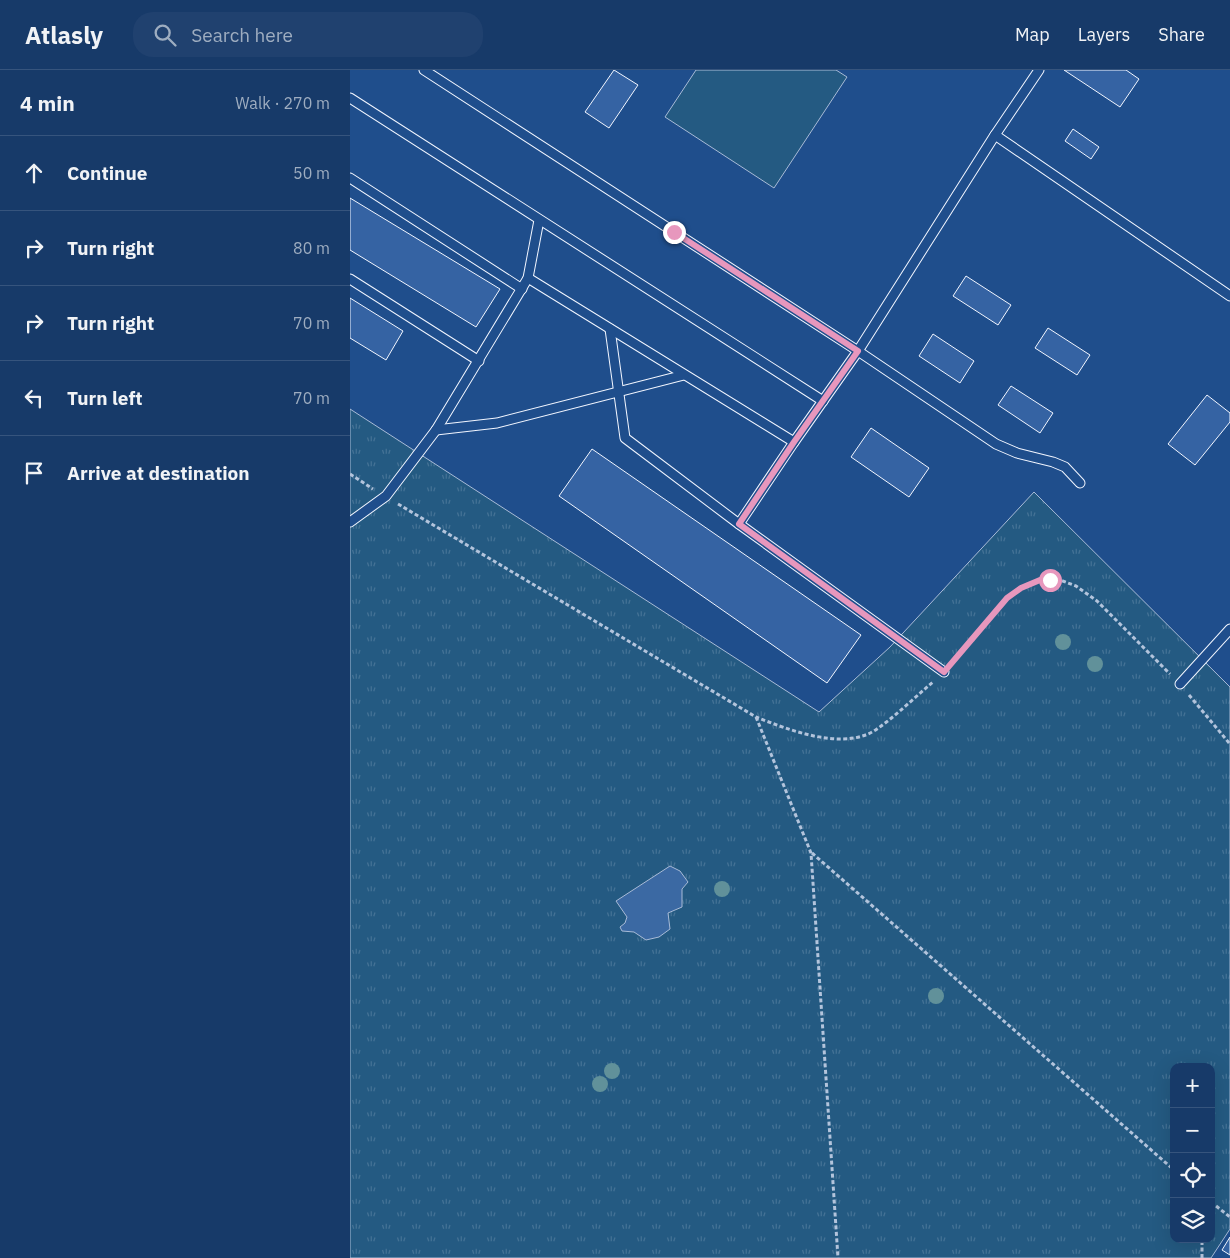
<!DOCTYPE html>
<meta charset="utf-8">
<style>
:root{--surface:#173a69;--page:#20416f;--text:#f1f3f6;--muted:#9eadc0;--line:#36547d}
body{margin:0;font-family:"IBM Plex Sans",sans-serif;background:var(--page);color:var(--text)}
.controls{position:absolute;right:15px;bottom:15px;display:grid;overflow:hidden;border-radius:10px;box-shadow:0 5px 20px #0002}
.controls button{width:45px;height:45px;display:grid;place-items:center;padding:0;border:0;border-bottom:1px solid var(--line);background:var(--surface);color:var(--text);font:25px sans-serif}
.stop{position:absolute;width:15px;height:15px;margin:-11px;border:4px solid #e797bd;border-radius:50%;background:#fff}
.stop.end{background:#e797bd;border-color:#fff;box-shadow:0 1px 5px #0008}
.list{margin:0;padding:0;list-style:none}
h2{display:flex;justify-content:space-between;align-items:center;height:65px;margin:0;padding:0 20px;font-size:21px}
h2 small{font-size:16px;font-weight:400;color:var(--muted)}
.list li{display:grid;grid-template-columns:32px 1fr auto;gap:15px;align-items:center;box-sizing:border-box;height:75px;padding:0 20px;border-top:1px solid var(--line)}
.list b{display:block;font-size:19px;white-space:nowrap}
.list em{font-size:16px;font-style:normal;color:var(--muted)}
.icon{flex:none;width:28px;height:28px;fill:none;stroke:currentColor;stroke-width:2;stroke-linecap:round;stroke-linejoin:round}
.map{position:relative;flex:none;width:880px;height:1188px;overflow:hidden}
header{display:flex;align-items:center;gap:30px;box-sizing:border-box;height:70px;padding:0 25px;background:var(--surface);border-bottom:1px solid var(--line)}
header strong{font-size:24px}
nav{display:flex;gap:28px;margin-inline-start:auto;font-size:18px}
.search{width:350px;height:45px;background:var(--page);display:flex;align-items:center;gap:12px;box-sizing:border-box;padding:0 18px;border-radius:20px;color:var(--muted);font-size:19px}
main{display:flex}
aside{flex:1;background:var(--surface)}
.map>svg:first-child{display:block}
</style>
<header>
<strong>Atlasly</strong>
<div class="search"><svg class="icon" aria-label="search" viewBox="0 0 24 24"><circle cx="10" cy="10" r="6"/><path d="M15 15l6 6"/></svg>Search here</div>
<nav><a>Map</a><a>Layers</a><a>Share</a></nav>
</header>
<main>
<aside>
<h2>4 min<small>Walk · 270 m</small></h2>
<ul class="list">
<li><svg class="icon" aria-label="ahead" viewBox="0 0 24 24"><path d="M12 20V5M6 11l6-6 6 6"/></svg><div><b>Continue</b></div><em>50 m</em></li>
<li><svg class="icon" aria-label="right" viewBox="0 0 24 24"><path d="M7 20v-9h11M14 6l5 5-5 5"/></svg><div><b>Turn right</b></div><em>80 m</em></li>
<li><svg class="icon" aria-label="right" viewBox="0 0 24 24"><path d="M7 20v-9h11M14 6l5 5-5 5"/></svg><div><b>Turn right</b></div><em>70 m</em></li>
<li><svg class="icon" aria-label="left" viewBox="0 0 24 24"><path d="M17 20v-9H6M10 6l-5 5 5 5"/></svg><div><b>Turn left</b></div><em>70 m</em></li>
<li><svg class="icon" aria-label="arrive" viewBox="0 0 24 24"><path d="M6 21V4h12l-3 4 3 4H6"/></svg><div><b>Arrive at destination</b></div></li>
</ul>
</aside>
<div class="map">
<svg width="880" height="1188" viewBox="0 0 880 1188">
<defs>
<pattern id="grass-tufts" width="24" height="20" patternUnits="userSpaceOnUse" patternTransform="scale(1.25)"><rect width="24" height="20" fill="#245a82"/><path d="M3 7l-1-3M5 7V3M7 7l1-3M15 17l-1-3M17 17v-4M19 17l1-3" fill="none" stroke="#447295"/></pattern>
</defs>
<rect width="100%" height="100%" fill="#1f4e8c"/>
<path fill="url(#grass-tufts)" stroke="#a8bbd7" fill-rule="evenodd" d="M0,339L469,642L540,577L684,422L880,617V1159L861,1188H0ZM824,997H861V1169H824Z"/>
<polygon fill="#245a82" stroke="#a8bbd7" points="346,0 486,0 497,7 424,118 315,47"/>
<polygon fill="#3b69a3" stroke="#a8bbd7" points="320,796 330,801 338,812 332,819 332,837 318,843 320,859 309,867 296,870 284,862 272,861 270,857 275,853 277,847 266,831"/>
<g fill="#3563a3" stroke="#f2f6ff">
<polygon points="264,0 288,15 259,58 235,42"/>
<polygon points="714,0 776,0 789,9 770,37"/>
<polygon points="723,59 749,77 741,89 715,71"/>
<polygon points="0,128 150,219 126,257 0,180"/>
<polygon points="616,206 661,235 648,255 603,226"/>
<polygon points="0,228 53,261 36,290 0,268"/>
<polygon points="698,258 740,285 727,305 685,278"/>
<polygon points="583,264 624,291 610,313 569,286"/>
<polygon points="661,316 703,343 690,363 648,335"/>
<polygon points="857,325 880,343 880,352 845,395 818,374"/>
<polygon points="521,358 579,398 559,427 501,387"/>
<polygon points="242,379 511,565 477,613 209,426"/>
<polygon points="880,1167 880,1185 872,1180"/>
</g>
<g fill="none" stroke-linecap="round" stroke-linejoin="round">
<defs>
<g id="service">
<polyline points="74,0 508,281 646,374 667,383 703,392 715,397 730,413"/>
<polyline points="0,28 473,331"/>
<polyline points="645,65 880,226"/>
<polyline points="0,108 172,219"/>
<polyline points="178,208 444,372"/>
<polyline points="0,209 129,291"/>
<polyline points="260,259 275,368 389,454 594,602"/>
<polyline points="86,360 147,353 334,305"/>
<polyline points="0,452 36,426 86,360 178,208 189,150"/>
<polyline points="389,454 444,372 508,281 645,65 689,0"/>
<polyline points="830,614 880,559"/>
</g>
</defs>
<use href="#service" stroke="#f2f6ff" stroke-width="11"/>
<g stroke="#b3c4dc" stroke-width="3" stroke-dasharray="4 2.5" stroke-linecap="butt">
<polyline points="0,404 23,419"/>
<path d="M48,434L406,647C439,660 494,682 527,659C547,645 565,627 583,612"/>
<polyline points="603,591 657,528 671,518 690,510 710,510 726,516 747,531 820,604"/>
<polyline points="839,625 880,674"/>
<polyline points="406,647 461,783 488,1188"/>
<polyline points="462,783 824,1100"/>
<polyline points="861,1132 880,1147"/>
<polyline points="852,1188 852,1169"/>
</g>
<use href="#service" stroke="#1f4e8c" stroke-width="9"/>
</g>
<g fill="#61919a">
<circle cx="713" cy="572" r="8"/>
<circle cx="745" cy="594" r="8"/>
<circle cx="372" cy="819" r="8"/>
<circle cx="586" cy="926" r="8"/>
<circle cx="262" cy="1001" r="8"/>
<circle cx="250" cy="1014" r="8"/>
</g>
<g fill="none" stroke-linecap="round" stroke-linejoin="round">
<polyline stroke="#e797bd" stroke-width="6" points="324,162 508,281 444,372 389,454 594,602 657,528 671,518 690,510 700,510"/>
</g>
</svg>
<div class="controls">
<button>+</button>
<button>−</button>
<button><svg class="icon" aria-label="locate" viewBox="0 0 24 24"><circle cx="12" cy="12" r="6"/><path d="M12 2v4M12 18v4M2 12h4M18 12h4"/></svg></button>
<button><svg class="icon" aria-label="layers" viewBox="0 0 24 24"><path d="M12 4l9 5-9 5-9-5zM3 14l9 5 9-5"/></svg></button>
</div>
<div class="stop" style="left:700px;top:510px"></div>
<div class="stop end" style="left:324px;top:162px"></div>
</div>
</main>
